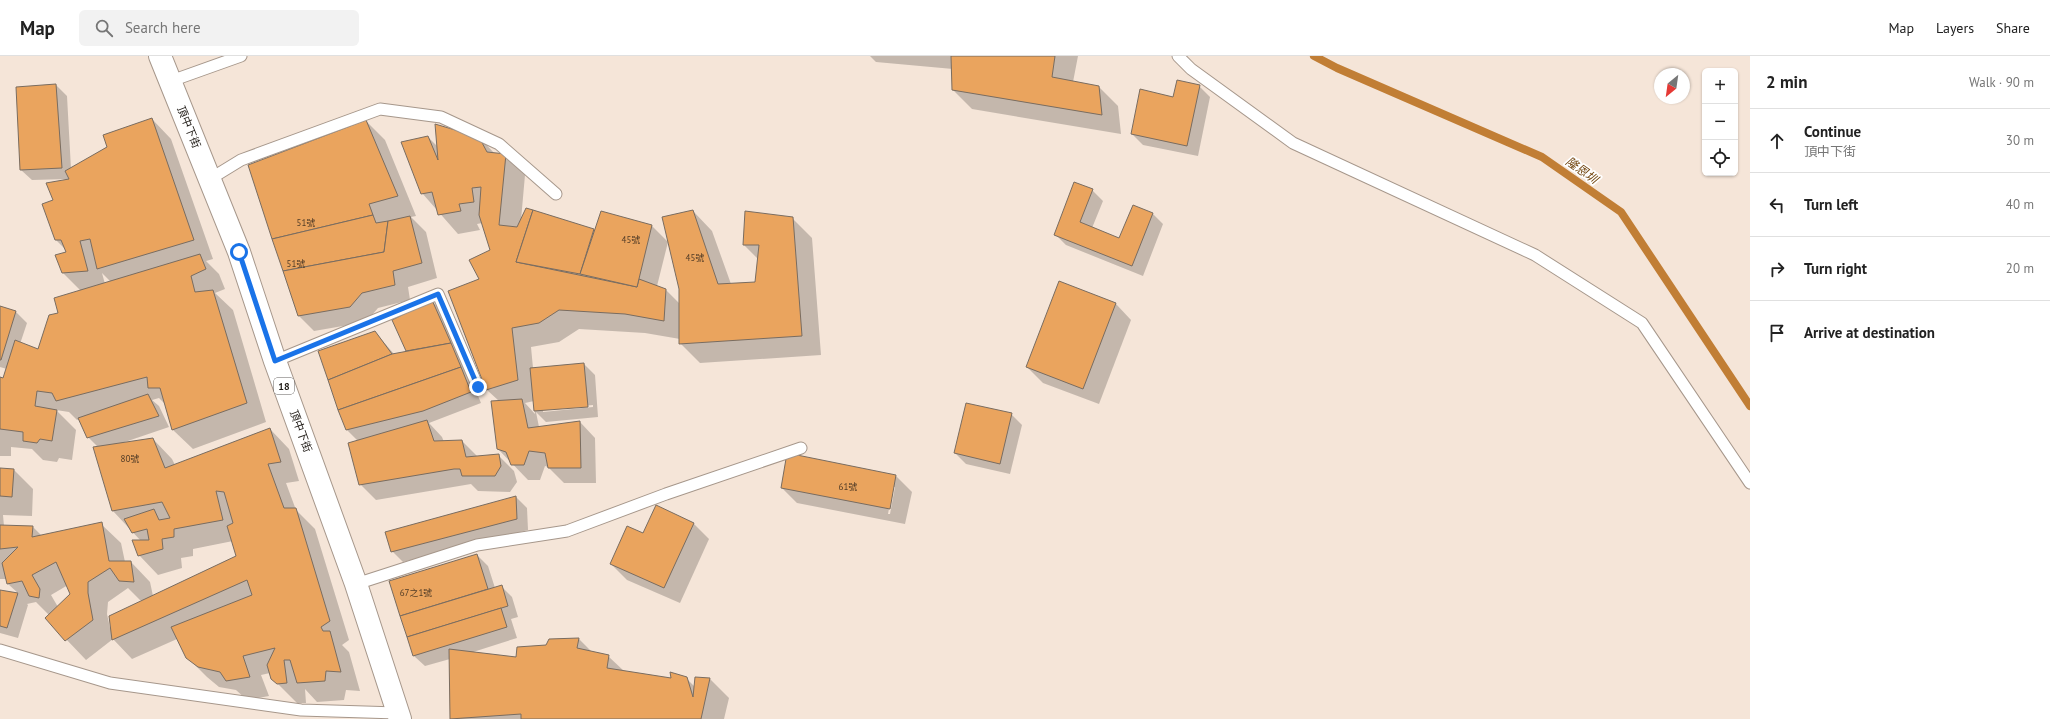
<!DOCTYPE html>
<meta charset="utf-8">
<style>
:root{--surface:#fff;--page:#f2f2f2;--text:#222;--muted:#767676;--line:#e0e0e0}
body{margin:0;font-family:"PT Sans","Noto Sans TC",sans-serif;background:var(--page);color:var(--text)}
.controls{position:absolute;right:12px;top:12px;display:grid;overflow:hidden;border-radius:6px;box-shadow:0 1px 3px #0004}
.controls button{width:36px;height:36px;display:grid;place-items:center;padding:0;border:0;border-bottom:1px solid var(--line);background:var(--surface);color:var(--text);font:20px sans-serif}
.compass{position:absolute;left:1654px;top:12px;width:36px;height:36px;border-radius:50%;background:var(--surface);box-shadow:0 1px 3px #0004;rotate:209deg}
.stop{position:absolute;width:12px;height:12px;margin:-9px;border:3px solid #1a73e8;border-radius:50%;background:#fff}
.stop.end{background:#1a73e8;border-color:#fff;box-shadow:0 1px 4px #0008}
.list{margin:0;padding:0;list-style:none}
h2{display:flex;justify-content:space-between;align-items:center;height:52px;margin:0;padding:0 16px;font-size:17px}
h2 small{font-size:13px;font-weight:400;color:var(--muted)}
.list li{display:grid;grid-template-columns:26px 1fr auto;gap:12px;align-items:center;box-sizing:border-box;height:64px;padding:0 16px;border-top:1px solid var(--line)}
.list b{display:block;font-size:15px;white-space:nowrap}
.list p{margin:0;font-size:13px;white-space:nowrap;color:var(--muted)}
.list em{font-size:13px;font-style:normal;color:var(--muted)}
.icon{flex:none;width:22px;height:22px;fill:none;stroke:currentColor;stroke-width:2;stroke-linecap:round;stroke-linejoin:round}
.map{position:relative;flex:none;width:1750px;height:663px;overflow:hidden}
header{display:flex;align-items:center;gap:24px;box-sizing:border-box;height:56px;padding:0 20px;background:var(--surface);border-bottom:1px solid var(--line)}
header strong{font-size:19px}
nav{display:flex;gap:22px;margin-inline-start:auto;font-size:14px}
.search{width:280px;height:36px;background:var(--page);display:flex;align-items:center;gap:10px;box-sizing:border-box;padding:0 14px;border-radius:6px;color:var(--muted);font-size:15px}
main{display:flex}
aside{flex:1;background:var(--surface)}
.map>svg:first-child{display:block}
</style>
<header>
<strong>Map</strong>
<div class="search"><svg class="icon" aria-label="search" viewBox="0 0 24 24"><circle cx="10" cy="10" r="6"/><path d="M15 15l6 6"/></svg>Search here</div>
<nav><a>Map</a><a>Layers</a><a>Share</a></nav>
</header>
<main>
<div class="map">
<svg width="1750" height="663" viewBox="0 0 1750 663">
<rect width="100%" height="100%" fill="#f5e5d8"/>
<g fill="#0003" fill-rule="evenodd">
<polygon points="870,0 1078,0 1073,26 1099,31 1118,50 1121,78 972,53 953,34 953,13 876,6"/>
<path d="M56,29L67,40L71,113L152,63L171,83L213,203L206,205L219,218L225,233L215,237L233,254L266,366L193,393L173,374L166,349L159,342L152,344L159,350L169,371L116,389L153,383L172,403L175,409L270,373L289,393L299,425L286,427L296,454L315,473L349,584L342,589L349,596L360,635L346,634L344,644L317,646L305,633L306,647H297L272,622L270,617L261,619L269,640L247,644L236,634L219,631L207,621L187,601L177,583L132,603L113,583L86,604L46,562L49,559L36,546L27,548L28,549L18,582L0,577V535L19,538L8,528L7,523H0V413L14,414L33,433L32,460L3,459L4,470L33,471L42,480L101,468L121,487L125,506H131L150,526L153,540L237,500L233,485L193,493V500L181,502L182,512L158,519L139,499L141,485L113,455L98,391L88,381L79,363L77,364L69,356L56,354L76,374L72,404L59,402L57,406L43,404L32,393L11,391V400H0V322L4,323L7,313L0,311V251L16,256L27,267L20,288L39,295L60,257L81,235L63,217L68,196L56,184L54,144L68,123L32,124L21,114ZM102,217L111,226L105,228ZM68,529L71,538L58,551L51,539ZM128,532L140,544L144,545L110,572L107,558L108,546Z"/>
<polygon points="1199,30 1210,41 1198,100 1143,89 1132,78 1174,42"/>
<polygon points="366,65 385,84 416,160 411,161 426,176 437,222 408,231 410,244 378,252 366,266 314,275 298,259"/>
<path d="M428,81L438,91L479,81L495,98L506,99L525,119L521,164L593,174L595,175L602,157L652,170L668,186L657,230L666,234L680,248L693,155L712,175L731,228L756,227L758,203L744,189L746,156L792,162L812,182L821,299L700,307L680,287V283L645,277L579,273L559,286L531,291L533,312L584,308L595,319L598,361L546,366L536,356L539,371L580,366L595,382L596,427H564L548,411L545,410L540,424H528L498,393L499,345L487,334L480,223L491,194L482,167L477,168L480,174L458,178L422,137ZM534,345L535,358L525,347ZM593,349V351L543,356V354Z"/>
<polygon points="1092,134 1103,145 1092,172 1120,183 1152,157 1163,168 1143,220 1066,189 1055,178"/>
<polygon points="1060,226 1116,248 1131,264 1099,348 1043,327 1027,311"/>
<polygon points="432,245 443,256 481,347 429,367 442,381 444,386 462,385 478,401 498,399 514,415 517,426 510,436 478,435 471,428 376,444 360,428 358,385 347,374 375,276 394,298 409,296 407,294"/>
<polygon points="1011,358 1022,369 1010,418 966,408 955,397"/>
<path d="M788,399L896,420L912,436L905,468L797,447L782,432ZM893,431H895L890,458H888Z"/>
<polygon points="516,441 527,452 528,474 403,506 392,495 386,477"/>
<polygon points="693,467 709,483 680,547 627,524 611,508 644,479"/>
<polygon points="477,499 488,510 495,532 501,530 512,541 518,561 511,563 517,582 470,597 517,602 547,590 550,584 579,583 592,596 608,600 625,616 672,624 686,622 695,631 710,623 729,642 724,663 451,663 450,603 425,610 414,600 391,526"/>
</g>
<g fill="none" stroke-linecap="round" stroke-linejoin="round">
<polyline stroke="#c17e35" stroke-width="8" points="1314,0 1337,12 1542,101 1621,156 1750,350"/>
</g>
<g fill="#eaa45e" stroke="#796c60">
<polygon points="951,0 1055,0 1052,21 1099,30 1102,59 952,34"/>
<polygon points="1177,24 1200,29 1187,90 1131,78 1140,33 1173,41"/>
<polygon points="56,28 62,112 20,114 16,31"/>
<polygon points="152,62 194,184 97,213 90,183 80,185 88,215 62,217 55,199 66,196 61,184 55,184 42,148 53,144 46,127 69,123 65,115 107,91 103,79"/>
<polygon points="366,64 398,140 369,148 373,159 272,183 248,109"/>
<polygon points="435,68 479,81 487,96 506,98 499,169 517,171 526,152 533,154 516,206 637,231 639,223 666,233 664,265 625,258 559,254 539,267 512,272 518,324 486,334 448,235 479,223 469,204 490,194 479,159 481,131 472,132 474,146 459,148 461,155 438,159 432,136 421,138 401,86 428,80 438,104"/>
<polygon points="1074,126 1093,133 1080,166 1119,182 1133,149 1153,157 1132,210 1054,179"/>
<polygon points="533,154 594,173 580,218 516,206"/>
<polygon points="693,154 718,228 755,226 759,189 743,189 745,155 793,161 802,280 679,288 679,233 662,161"/>
<polygon points="601,155 652,169 637,231 580,218"/>
<polygon points="373,159 376,167 388,165 384,196 283,215 272,183"/>
<polygon points="410,160 422,207 393,215 395,229 362,237 350,251 298,260 283,215 384,196 388,165"/>
<polygon points="200,198 206,213 191,220 195,236 213,234 247,347 172,374 160,332 148,332 147,321 56,345 52,337 37,335 35,350 57,354 52,385 40,383 37,387 23,385 23,376 0,373 0,321 3,322 15,284 38,293 49,259 58,257 54,242"/>
<polygon points="1059,225 1116,247 1083,333 1026,311"/>
<polygon points="432,244 451,287 406,295 392,264"/>
<polygon points="0,250 16,255 1,304 0,304"/>
<polygon points="375,275 392,298 328,324 318,295"/>
<polygon points="451,287 461,311 338,354 328,324 392,298"/>
<polygon points="584,307 588,351 534,355 530,312"/>
<polygon points="461,311 471,336 423,355 346,374 338,354"/>
<polygon points="148,338 159,360 87,382 78,362"/>
<polygon points="522,343 528,372 580,365 581,412 548,412 545,397 529,395 524,409 511,409 506,396 497,393 491,345"/>
<polygon points="966,347 1012,357 1000,408 954,397"/>
<polygon points="427,364 434,385 462,384 466,401 499,398 501,410 495,420 462,420 460,413 454,413 359,429 348,387"/>
<polygon points="270,372 281,406 268,408 284,452 296,452 330,565 321,571 323,575 330,575 341,616 326,615 325,625 297,627 290,604 284,604 287,627 277,628 271,623 267,609 275,592 243,600 250,621 226,625 220,616 198,611 186,602 171,571 252,539 247,524 112,584 109,560 236,500 227,470 233,467 224,436 216,435 223,464 174,473 174,481 162,483 163,493 138,500 132,484 149,484 147,473 132,477 124,463 154,453 159,464 170,462 162,446 112,455 93,391 153,382 165,412"/>
<polygon points="787,397 896,419 890,453 781,432"/>
<polygon points="0,412 14,413 12,441 0,440"/>
<polygon points="516,440 517,463 391,496 385,476"/>
<polygon points="656,449 694,467 664,532 610,508 627,470 643,477"/>
<polygon points="102,466 109,505 131,505 134,526 119,525 110,512 88,526 88,537 93,564 65,585 45,562 70,538 56,506 32,519 40,533 39,542 29,540 22,525 7,528 2,507 18,491 0,493 0,469 33,470 32,481"/>
<polygon points="477,498 488,533 400,560 389,525"/>
<polygon points="502,529 508,550 407,581 400,560"/>
<polygon points="0,534 18,537 7,572 0,570"/>
<polygon points="501,552 507,571 413,600 407,581"/>
<polygon points="579,582 577,592 609,599 607,612 671,622 670,616 687,621 693,641 695,621 710,622 701,663 521,663 521,658 450,663 449,593 516,601 517,591 546,589 549,583"/>
</g>
<g fill="none" stroke-linecap="round" stroke-linejoin="round">
<defs>
<g id="service">
<polyline points="1178,0 1191,13 1293,87 1535,199 1642,267 1750,427"/>
<polyline points="171,25 241,0"/>
<polyline points="210,123 241,104 380,53 441,61 499,88 556,138"/>
<polyline points="275,305 438,238 478,331"/>
<polyline points="356,528 477,489 567,475 666,438 801,392"/>
<polyline points="0,594 110,627 301,654 397,657"/>
</g>
<polyline id="primary" points="160,0 239,196 275,305 356,528 400,663"/>
</defs>
<use href="#service" stroke="#a6978b" stroke-width="13"/>
<use href="#primary" stroke="#a6978b" stroke-width="24"/>
<use href="#service" stroke="#fff" stroke-width="11"/>
<use href="#primary" stroke="#fff" stroke-width="22"/>
</g>
<g fill="none" stroke-linecap="round" stroke-linejoin="round">
<polyline stroke="#1a73e8" stroke-width="5" points="239,196 275,305 438,238 478,331"/>
</g>
<g text-anchor="middle" dominant-baseline="central" stroke-width="3.5" stroke-linejoin="round" paint-order="stroke">
<g font-size="9" fill="#503b26">
<text x="306" y="166">51號</text>
<text x="631" y="183">45號</text>
<text x="695" y="201">45號</text>
<text x="296" y="207">51號</text>
<text x="130" y="402">80號</text>
<text x="848" y="430">61號</text>
<text x="416" y="536">67之1號</text>
</g>
<rect fill="#fff" stroke="#615d5a" stroke-width="1" x="274" y="322" width="20" height="16" rx="3"/>
<g font-size="10" font-weight="bold" fill="#1d1813">
<text x="284" y="330">18</text>
</g>
<g font-size="11" fill="#1d1813" stroke="#fff">
<text transform="translate(189 71) rotate(68)">頂中下街</text>
<text transform="translate(301 375) rotate(70)">頂中下街</text>
</g>
<g font-size="12" font-style="italic" fill="#71440d" stroke="#fff">
<text transform="translate(1582 114) rotate(35)">隆恩圳</text>
</g>
</g>
</svg>
<div class="controls">
<button>+</button>
<button>−</button>
<button><svg class="icon" aria-label="locate" viewBox="0 0 24 24"><circle cx="12" cy="12" r="6"/><path d="M12 2v4M12 18v4M2 12h4M18 12h4"/></svg></button>
</div>
<svg class="compass" viewBox="-18 -18 36 36"><path d="M0-13l5 13h-10z" fill="#e53935"/><path d="M0 13l5-13h-10z" fill="#767676"/></svg>
<div class="stop" style="left:239px;top:196px"></div>
<div class="stop end" style="left:478px;top:331px"></div>
</div>
<aside>
<h2>2 min<small>Walk · 90 m</small></h2>
<ul class="list">
<li><svg class="icon" aria-label="ahead" viewBox="0 0 24 24"><path d="M12 20V5M6 11l6-6 6 6"/></svg><div><b>Continue</b><p>頂中下街</p></div><em>30 m</em></li>
<li><svg class="icon" aria-label="left" viewBox="0 0 24 24"><path d="M17 20v-9H6M10 6l-5 5 5 5"/></svg><div><b>Turn left</b></div><em>40 m</em></li>
<li><svg class="icon" aria-label="right" viewBox="0 0 24 24"><path d="M7 20v-9h11M14 6l5 5-5 5"/></svg><div><b>Turn right</b></div><em>20 m</em></li>
<li><svg class="icon" aria-label="arrive" viewBox="0 0 24 24"><path d="M6 21V4h12l-3 4 3 4H6"/></svg><div><b>Arrive at destination</b></div></li>
</ul>
</aside>
</main>
